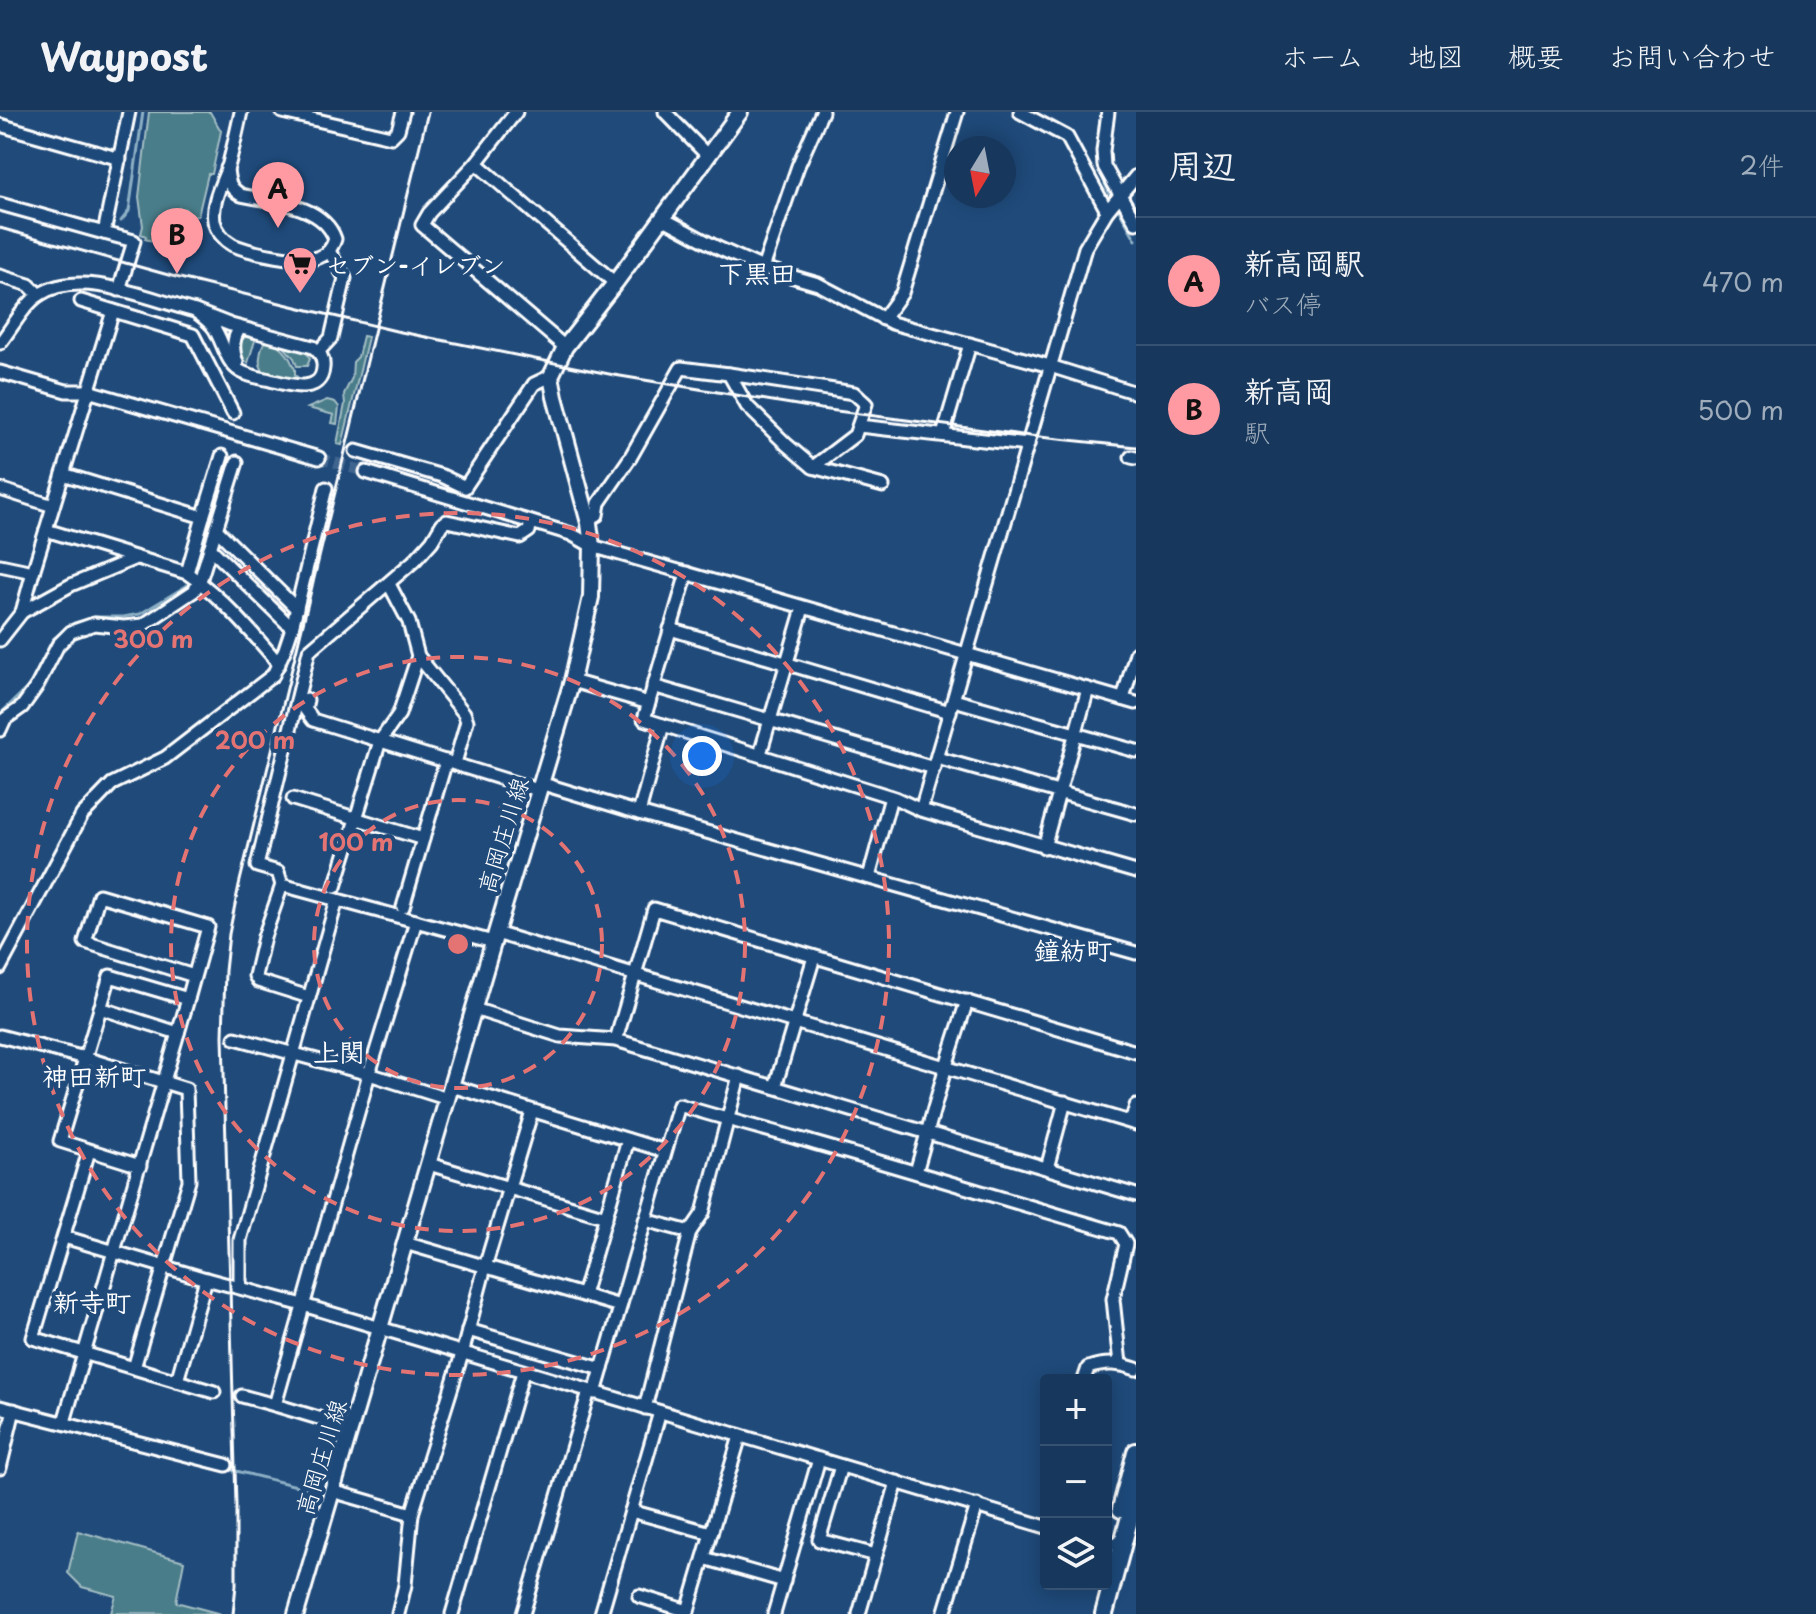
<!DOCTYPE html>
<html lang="ja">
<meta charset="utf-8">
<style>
:root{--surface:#17385c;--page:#203f62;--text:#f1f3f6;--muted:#9eacbb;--line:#365272;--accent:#ff9aa2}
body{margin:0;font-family:"Playpen Sans","Klee One",sans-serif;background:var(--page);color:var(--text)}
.controls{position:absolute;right:24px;bottom:24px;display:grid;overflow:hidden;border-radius:8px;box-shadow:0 4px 20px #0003}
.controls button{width:72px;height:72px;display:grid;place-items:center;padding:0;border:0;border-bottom:2px solid var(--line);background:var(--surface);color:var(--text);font:40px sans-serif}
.compass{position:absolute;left:944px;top:24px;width:72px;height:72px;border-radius:50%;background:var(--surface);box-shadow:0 4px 20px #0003;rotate:190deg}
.you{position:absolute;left:702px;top:644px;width:28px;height:28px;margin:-20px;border:6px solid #fff;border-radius:50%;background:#1a73e8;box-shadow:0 0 0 12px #1a73e833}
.badge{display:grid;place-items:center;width:52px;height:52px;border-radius:50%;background:var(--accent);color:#111;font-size:26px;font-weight:700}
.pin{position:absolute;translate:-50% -66px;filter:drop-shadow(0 2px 4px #0008)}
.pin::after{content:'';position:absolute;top:42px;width:28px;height:24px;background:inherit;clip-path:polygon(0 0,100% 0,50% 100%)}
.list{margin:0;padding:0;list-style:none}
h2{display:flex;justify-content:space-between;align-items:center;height:104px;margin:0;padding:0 32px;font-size:34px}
h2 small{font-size:26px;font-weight:400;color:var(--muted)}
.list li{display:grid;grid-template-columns:52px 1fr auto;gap:24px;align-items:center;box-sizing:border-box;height:128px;padding:0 32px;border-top:2px solid var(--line)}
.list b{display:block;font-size:30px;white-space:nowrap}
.list p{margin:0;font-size:26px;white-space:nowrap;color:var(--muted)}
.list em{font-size:26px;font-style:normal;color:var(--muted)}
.icon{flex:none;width:44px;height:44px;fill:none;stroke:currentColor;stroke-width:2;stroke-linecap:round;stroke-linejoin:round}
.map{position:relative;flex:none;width:1136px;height:1502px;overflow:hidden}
header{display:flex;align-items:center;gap:48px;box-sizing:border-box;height:112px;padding:0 40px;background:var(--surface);border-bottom:2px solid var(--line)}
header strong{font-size:38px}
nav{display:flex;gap:44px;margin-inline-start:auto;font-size:28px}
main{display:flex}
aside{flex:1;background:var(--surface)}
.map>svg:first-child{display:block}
</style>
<header>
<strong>Waypost</strong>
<nav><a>ホーム</a><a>地図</a><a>概要</a><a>お問い合わせ</a></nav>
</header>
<main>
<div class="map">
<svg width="1136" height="1502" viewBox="0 0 1136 1502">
<rect width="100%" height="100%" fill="#1f4a7a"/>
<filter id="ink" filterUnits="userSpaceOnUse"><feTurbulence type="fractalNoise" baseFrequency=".0125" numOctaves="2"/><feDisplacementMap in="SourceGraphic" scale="16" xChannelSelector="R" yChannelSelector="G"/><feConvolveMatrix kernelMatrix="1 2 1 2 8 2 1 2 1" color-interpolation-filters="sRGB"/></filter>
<g filter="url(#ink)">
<g fill="#4a7d89" stroke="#a4bec4" stroke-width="2">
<polygon points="149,0 210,0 221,19 212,62 208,62 198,104 191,104 185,97 179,96 170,104 158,107 153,129 145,127 146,124 141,122 143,114 139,85"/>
<path d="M249,223L256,225L248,251L245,249C238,240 235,229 249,223Z"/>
<polygon points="363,224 368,225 342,333 337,332 345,292 344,282 352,266 353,250 358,245"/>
<path d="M267,227H270C277,232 286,239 290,247C292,251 293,254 295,257V263L303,270C287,268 256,267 260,245C261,237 262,233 267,227Z"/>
<polygon points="284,231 305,237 310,247 307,254 297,254 294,246 283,234"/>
<polygon points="327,288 335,290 339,295 337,312 332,311 334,303 308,296"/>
<polygon points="78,1419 184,1449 176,1490 221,1502 111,1501 116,1484 82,1475 68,1461"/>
</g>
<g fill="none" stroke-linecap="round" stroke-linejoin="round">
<g stroke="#8eb0c5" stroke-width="3">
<path d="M1101,0C1096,38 1094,54 1113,88"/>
<polyline points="1117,95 1136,128"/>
<polyline points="121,109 129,99 143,0"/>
<polyline points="195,464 222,368"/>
<polyline points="0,602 29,574 53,527 74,511 95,505 123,505 140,502 191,471"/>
<polyline points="0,1301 26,1307"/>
<polyline points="228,1357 317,1379"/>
</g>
<polyline stroke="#41658e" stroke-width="11" stroke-dasharray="11 5.5" stroke-linecap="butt" points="319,346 366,360"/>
<defs>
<g id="minor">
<polyline points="282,0 391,25 398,18 403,0"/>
<polyline points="516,0 476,51 429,101 422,113 565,235"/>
<polyline points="665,0 708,44"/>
<polyline points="1020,0 1067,25 1107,99"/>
<polyline points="1108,0 1103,39 1104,54 1136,111"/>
<polyline points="0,13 120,47"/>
<polyline points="476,51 615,171"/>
<path d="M227,56C228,69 229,76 241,83C272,90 323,92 335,127C332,136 328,142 319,145C303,152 249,140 233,133C224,128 216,119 214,109C211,91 222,71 228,55C233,37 237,18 241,0"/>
<polyline points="0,92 104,121 129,0"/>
<polyline points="662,106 718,136 763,156 818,172 892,211 1050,254 1136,281"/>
<polyline points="104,121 134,129 119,178"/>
<polyline points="763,156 798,54 822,0"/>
<polyline points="0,164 29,173 39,183"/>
<polyline points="81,189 193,223 233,301"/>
<path d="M195,199L231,213L313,235C320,240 324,247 323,256C321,284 286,272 270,268C261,266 248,264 240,259C226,251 223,229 214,216C209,209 202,204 195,199Z"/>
<polyline points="883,207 902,181 957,0"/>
<path d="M0,231C12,216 23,194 39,183C80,155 151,188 195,199"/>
<polyline points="319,239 331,226 345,166 329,139"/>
<path d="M237,250C232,238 232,227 240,216"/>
<polyline points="0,260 66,279 88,279 319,346"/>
<polyline points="729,262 854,281 866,292 855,323 813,355"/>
<polyline points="859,314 1028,333"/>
<polyline points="943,323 970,232"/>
<polyline points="356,339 442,364 465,375 534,272 551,264"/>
<polyline points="1131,345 1136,346"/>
<polyline points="366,360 571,422 592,434 1136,591"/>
<polyline points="63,362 203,405 187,461"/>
<polyline points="0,377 53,394"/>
<polyline points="203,405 222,344"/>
<polyline points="588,407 597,403 599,391 630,346 681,256 729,262 747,294 787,333 813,355 883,374"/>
<polyline points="216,417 297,497"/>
<path d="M46,418L187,461C223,486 251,519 279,552"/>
<polyline points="210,436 292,516"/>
<polyline points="0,453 33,460"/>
<polyline points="389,472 409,510 418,544 464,601 467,609 455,651"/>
<polyline points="22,500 33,460 113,199"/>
<polyline points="670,517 950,600"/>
<polyline points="0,528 22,500 71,473 136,446"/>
<polyline points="572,569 649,591"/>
<polyline points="653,574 934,656"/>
<polyline points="1123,587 1136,541"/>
<polyline points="307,588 305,597 313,608 538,678"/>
<polyline points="954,588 1136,639"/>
<polyline points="663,613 895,686 921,698 1136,760"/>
<polyline points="0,618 5,607 22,595 37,574 58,533 71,520 94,512 124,515 143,513 194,479 200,469 237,350"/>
<polyline points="760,642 803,496"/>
<polyline points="937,646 1136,702"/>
<polyline points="540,671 639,701 1136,841"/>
<polyline points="293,687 423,727"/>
<polyline points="921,698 1085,136 1107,99 1136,64"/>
<polyline points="639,701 663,613 644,607 687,461"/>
<polyline points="1044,735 1088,577"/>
<polyline points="869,765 891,685"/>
<polyline points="282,773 264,825 255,864 258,869 309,885"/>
<polyline points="335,775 380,629 399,602 418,544"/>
<polyline points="403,795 446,649"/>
<polyline points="496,821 1136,1012"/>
<polyline points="493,830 282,773 278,760 257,754 309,539 415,448 432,429 442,412 447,409 520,425 529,419 531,410"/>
<polyline points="0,856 82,703 112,672 165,646 273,563 285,537 292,516 326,376"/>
<polyline points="100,896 178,921"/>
<polyline points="474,897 560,924 616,928 1136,1083"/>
<polyline points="0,924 85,946 186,977 189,1069 134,1256"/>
<polyline points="235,926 369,962 448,987"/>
<polyline points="616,928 654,797 1136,940"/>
<polyline points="452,974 665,1039"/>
<polyline points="775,975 814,845"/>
<polyline points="1131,1010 1136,994"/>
<polyline points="89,1039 33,1226 214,1280"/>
<polyline points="429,1052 606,1105"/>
<polyline points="140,1054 60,1029 110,864 188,887"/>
<polyline points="1047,1056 1065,990"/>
<polyline points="916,1060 946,954 967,889"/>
<polyline points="645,1108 690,1120"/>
<polyline points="64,1125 206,1167 177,1269"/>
<polyline points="405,1131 620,1194"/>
<polyline points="206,1167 303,1193 1046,1415"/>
<polyline points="240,1175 240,1128 337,788"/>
<polyline points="583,1183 628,1028"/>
<polyline points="468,1218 602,1257"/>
<path d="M1084,1268L1088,1256C1106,1250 1119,1251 1136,1257"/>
<path d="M595,1281L679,993C724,1007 769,1018 814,1031C916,1060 1017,1091 1119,1121L1126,1132L1113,1187L1120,1252"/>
<polyline points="242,1284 275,1293"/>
<polyline points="0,1295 226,1353"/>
<polyline points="645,1296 690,1120 703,1101 739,964"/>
<polyline points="64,1310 188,887 208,815 99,783 85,830 194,864"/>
<polyline points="352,1316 275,1293 369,962 416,809"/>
<polyline points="841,1354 819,1428 876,1443"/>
<polyline points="0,1356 14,1298"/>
<polyline points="332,1379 412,1402"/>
<polyline points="631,1399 711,1421"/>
<polyline points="1106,1430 1112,1431"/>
<polyline points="704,1446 784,1469"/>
<polyline points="639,1484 688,1499"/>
<polyline points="398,1502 405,1473 412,1402 462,1242 485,1155 532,999"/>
<polyline points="452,1502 523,1260"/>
<polyline points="523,1502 589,1279"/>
<polyline points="601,1502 660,1300"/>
<polyline points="687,1502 740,1324"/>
<polyline points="774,1502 819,1347"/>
<polyline points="859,1502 897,1370"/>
<polyline points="944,1502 977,1393"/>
</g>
<polyline id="major" points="296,1502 496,821 572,569 591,485 592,434 589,411 555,285 551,264 565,235 615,171 740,0"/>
<g id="highway">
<polyline points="1121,1397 1136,1340"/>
<polyline points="1104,1502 1136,1382"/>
</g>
</defs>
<use href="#minor" stroke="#fff" stroke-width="17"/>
<use href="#major" stroke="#fff" stroke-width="20"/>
<use href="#highway" stroke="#fff" stroke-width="22"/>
<use href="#minor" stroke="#1f4a7a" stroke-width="11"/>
<use href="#major" stroke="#1f4a7a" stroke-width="14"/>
<use href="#highway" stroke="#1f4a7a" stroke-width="16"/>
<g stroke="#fff" stroke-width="3">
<polyline points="0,116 172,164 284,192 396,219 614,263 821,297 1030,324 1136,335"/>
<polyline points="233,1502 236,1473 236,1392 223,924 225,859 229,822 239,773 428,0"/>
</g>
</g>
</g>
<g fill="none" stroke="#e47373" stroke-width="4" stroke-dasharray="14 10">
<circle cx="458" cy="832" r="144"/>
<circle cx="458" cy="832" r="287"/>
<circle cx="458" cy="832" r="431"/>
</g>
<defs>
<symbol id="supermarket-pin" viewBox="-11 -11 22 30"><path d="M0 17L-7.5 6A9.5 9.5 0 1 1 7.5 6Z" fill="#ff9aa2" stroke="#1f4a7a"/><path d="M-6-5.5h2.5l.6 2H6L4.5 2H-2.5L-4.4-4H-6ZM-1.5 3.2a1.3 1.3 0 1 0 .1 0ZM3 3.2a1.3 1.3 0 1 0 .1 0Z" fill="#111"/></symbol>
</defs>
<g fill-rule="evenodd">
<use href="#supermarket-pin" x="280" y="132" width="40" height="54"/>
</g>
<g text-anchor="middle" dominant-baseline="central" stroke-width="8" stroke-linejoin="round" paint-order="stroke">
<g font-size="24" font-weight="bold" fill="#fff" stroke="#1f4a7a" text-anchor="start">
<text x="326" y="152">セブン-イレブン</text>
</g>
<g font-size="24" fill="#fff" stroke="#1f4a7a">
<text transform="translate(502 723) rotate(-73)">高岡庄川線</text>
<text transform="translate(320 1345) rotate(-73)">高岡庄川線</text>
</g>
<g font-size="26" font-weight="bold" fill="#fff" stroke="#1f4a7a">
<text x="757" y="160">下黒田</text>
<text x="1073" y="837">鐘紡町</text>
<text x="339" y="939">上関</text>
<text x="94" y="963">神田新町</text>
<text x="92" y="1189">新寺町</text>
</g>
</g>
<circle cx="458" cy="832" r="12" fill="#e47373" stroke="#1f4a7a" stroke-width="4"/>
<g font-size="24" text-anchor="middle" font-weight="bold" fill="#e47373" stroke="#1f4a7a" stroke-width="8" stroke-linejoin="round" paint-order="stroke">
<text x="153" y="536">300 m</text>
<text x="255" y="637">200 m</text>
<text x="356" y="739">100 m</text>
</g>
</svg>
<div class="controls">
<button>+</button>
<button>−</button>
<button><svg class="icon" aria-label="layers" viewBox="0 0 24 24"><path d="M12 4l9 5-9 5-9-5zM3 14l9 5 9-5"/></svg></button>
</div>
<svg class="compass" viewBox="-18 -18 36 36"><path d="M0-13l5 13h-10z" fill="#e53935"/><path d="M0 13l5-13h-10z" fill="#9eacbb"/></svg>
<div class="you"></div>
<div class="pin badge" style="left:278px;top:116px">A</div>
<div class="pin badge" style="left:177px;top:162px">B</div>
</div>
<aside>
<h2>周辺<small>2件</small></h2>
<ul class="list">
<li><span class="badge">A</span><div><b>新高岡駅</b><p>バス停</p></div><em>470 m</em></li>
<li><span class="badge">B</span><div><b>新高岡</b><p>駅</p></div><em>500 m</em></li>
</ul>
</aside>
</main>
